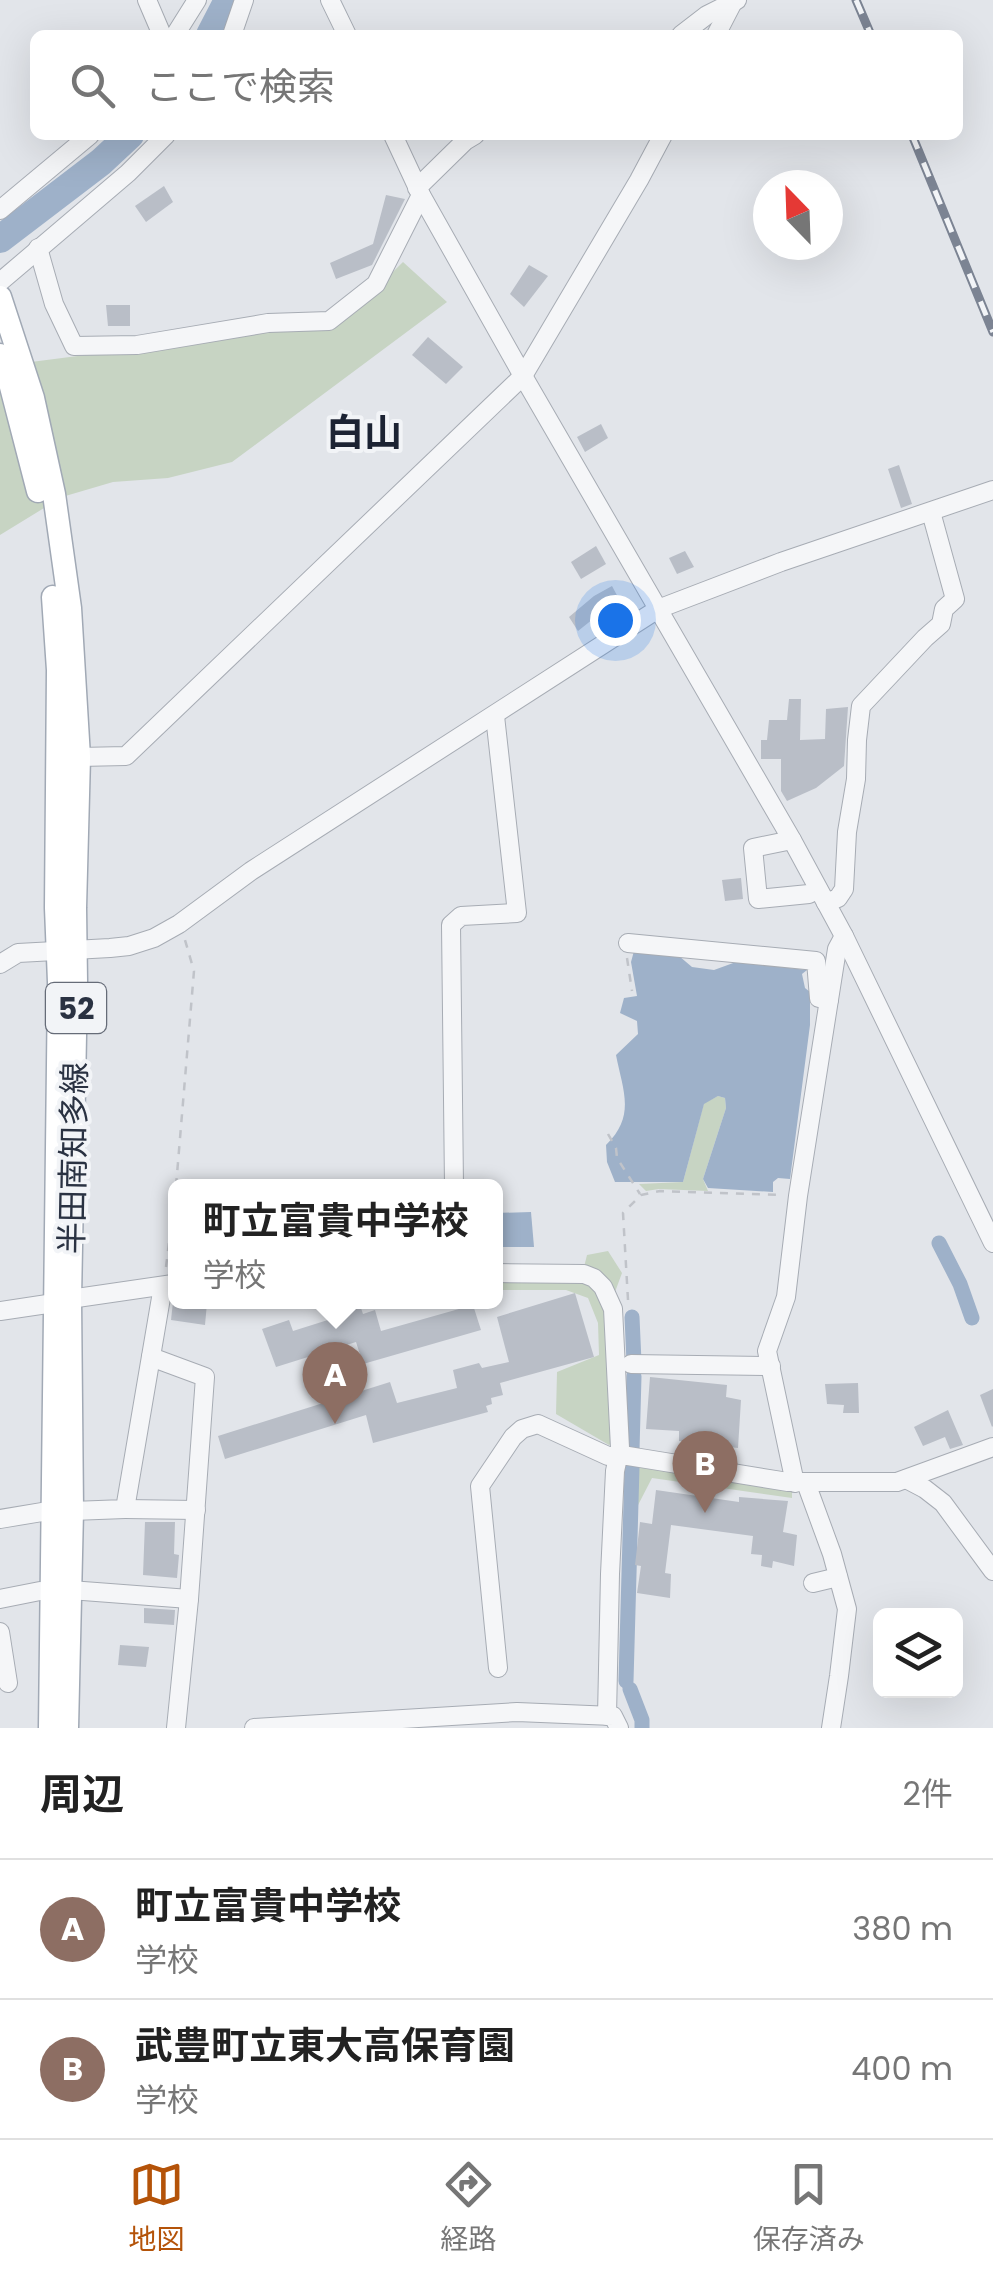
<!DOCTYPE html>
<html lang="ja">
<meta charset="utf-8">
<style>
:root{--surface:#fff;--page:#f6f6f6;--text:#222;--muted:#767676;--line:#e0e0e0;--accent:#b45309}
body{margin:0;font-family:Poppins,"Noto Sans JP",sans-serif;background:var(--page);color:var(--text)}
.controls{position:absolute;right:30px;bottom:30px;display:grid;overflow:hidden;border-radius:15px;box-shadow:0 10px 40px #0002}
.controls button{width:90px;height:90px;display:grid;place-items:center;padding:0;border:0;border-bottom:2px solid var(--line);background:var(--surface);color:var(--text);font:50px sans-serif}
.compass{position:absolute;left:753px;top:170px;width:90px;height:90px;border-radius:50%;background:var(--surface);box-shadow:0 10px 40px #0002;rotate:337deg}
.you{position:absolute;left:615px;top:620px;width:35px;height:35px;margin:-25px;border:8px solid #fff;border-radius:50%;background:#1a73e8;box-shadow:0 0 0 15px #1a73e833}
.badge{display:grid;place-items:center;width:65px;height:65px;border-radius:50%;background:var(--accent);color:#fff;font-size:32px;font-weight:700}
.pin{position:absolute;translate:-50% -82px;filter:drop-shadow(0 2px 5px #0008)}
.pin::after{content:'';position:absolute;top:52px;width:35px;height:30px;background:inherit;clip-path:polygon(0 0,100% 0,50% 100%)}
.popup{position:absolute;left:168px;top:1179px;width:335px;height:130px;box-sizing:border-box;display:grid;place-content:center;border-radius:15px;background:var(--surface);filter:drop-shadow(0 2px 8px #0005);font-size:32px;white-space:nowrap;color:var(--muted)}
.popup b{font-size:38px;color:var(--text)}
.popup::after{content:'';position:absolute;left:50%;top:100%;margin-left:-20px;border:20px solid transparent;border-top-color:var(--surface)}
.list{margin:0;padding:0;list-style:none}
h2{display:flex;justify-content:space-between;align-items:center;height:130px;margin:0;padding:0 40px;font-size:42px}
h2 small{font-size:32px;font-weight:400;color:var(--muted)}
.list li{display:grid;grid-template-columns:65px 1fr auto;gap:30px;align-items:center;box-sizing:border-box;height:140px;padding:0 40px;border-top:2px solid var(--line)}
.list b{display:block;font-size:38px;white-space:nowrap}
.list p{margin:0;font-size:32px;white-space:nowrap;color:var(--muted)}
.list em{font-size:32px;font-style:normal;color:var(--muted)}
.icon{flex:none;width:55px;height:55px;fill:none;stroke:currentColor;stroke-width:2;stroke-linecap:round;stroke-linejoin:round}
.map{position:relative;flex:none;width:993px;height:1728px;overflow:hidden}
.search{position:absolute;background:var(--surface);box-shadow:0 10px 40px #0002;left:30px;right:30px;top:30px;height:110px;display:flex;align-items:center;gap:25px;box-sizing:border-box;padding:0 35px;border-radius:15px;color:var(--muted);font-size:38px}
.sheet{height:410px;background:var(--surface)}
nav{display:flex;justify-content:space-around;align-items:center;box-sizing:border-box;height:140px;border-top:2px solid var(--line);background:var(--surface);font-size:28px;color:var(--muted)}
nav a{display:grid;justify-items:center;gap:5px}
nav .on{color:var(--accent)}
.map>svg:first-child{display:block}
</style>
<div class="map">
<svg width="993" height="1728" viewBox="0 0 993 1728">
<rect width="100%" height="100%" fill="#e2e5ea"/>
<g fill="#c7d4c3">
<polygon points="403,262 447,302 232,462 168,478 113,482 62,497 0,535 0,366 342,322"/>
<polygon points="718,1096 725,1098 726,1108 703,1179 708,1191 659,1189 646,1191 639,1184 683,1182 704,1103"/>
<polygon points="608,1251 622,1273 615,1292 603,1275 584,1267 587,1255"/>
<polygon points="495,1278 586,1281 599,1292 606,1305 615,1442 609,1445 556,1414 557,1372 599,1355 598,1323 588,1298 566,1290 495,1290"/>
<polygon points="638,1464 792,1490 792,1498 652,1478 636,1509"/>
</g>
<g fill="#9eb1c9">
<path d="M634,951L679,956L692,967L714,970L736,962L807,970L802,974L805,988L810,992V1025L790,1179L778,1178L773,1182V1192L708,1188L703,1179L726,1108L725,1098L718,1096L704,1104L683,1182H615L607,1162L606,1145C636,1116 623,1091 616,1055L638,1034L637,1021L620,1013L624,998L637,996L631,962Z"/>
<polygon points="531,1212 534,1247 495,1247 495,1213"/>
</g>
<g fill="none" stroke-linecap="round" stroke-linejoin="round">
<g stroke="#9eb1c9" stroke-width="15">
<polyline points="939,1243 960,1284 972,1318"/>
<polyline points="632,1317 634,1362"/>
<polyline points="632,1450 634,1376"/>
<polyline points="626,1681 632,1467"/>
<polyline points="630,1689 642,1720 642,1728"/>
</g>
<g stroke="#9eb1c9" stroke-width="28">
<polyline points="210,35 228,0"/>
<polyline points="0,239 101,162 130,135"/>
</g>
</g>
<g fill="#b9bec7">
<polygon points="164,186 173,202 146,222 135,206"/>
<polygon points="386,195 405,199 372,265 336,279 330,263 373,244"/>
<polygon points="529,265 548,276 524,307 510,294"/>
<polygon points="106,305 130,305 130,326 108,326"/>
<polygon points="428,337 463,367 446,384 412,355"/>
<polygon points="601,424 608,438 585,452 577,437"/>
<polygon points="899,465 912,504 901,508 888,469"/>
<polygon points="596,546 606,564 581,579 571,562"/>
<polygon points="685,551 694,567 677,574 669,558"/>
<polygon points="612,586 620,601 603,611 578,631 569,617 594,596"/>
<polygon points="789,699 801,699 800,740 825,739 826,709 848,707 844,766 816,788 787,801 781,791 781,759 761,759 761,740 767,740 769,720 787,720"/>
<polygon points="741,878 743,899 725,901 722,880"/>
<polygon points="575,1293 594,1357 500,1383 503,1395 491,1398 492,1404 486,1406 488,1412 373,1443 366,1415 225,1459 218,1436 390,1382 397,1403 457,1388 453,1370 479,1363 482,1368 509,1362 497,1317"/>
<polygon points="173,1302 207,1303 205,1325 171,1320"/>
<polygon points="354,1302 359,1302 363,1314 375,1310 381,1331 473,1305 481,1330 363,1364 356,1342 276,1367 262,1329 289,1320 293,1331 350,1313 346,1304"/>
<polygon points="650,1377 727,1385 726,1397 741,1400 738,1448 679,1441 679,1431 646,1429"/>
<polygon points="858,1383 859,1413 843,1413 844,1405 827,1404 825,1384"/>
<polygon points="993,1389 993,1426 992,1427 980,1395"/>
<polygon points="948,1410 963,1445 950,1449 945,1437 923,1446 914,1427"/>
<polygon points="656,1490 739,1502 739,1497 788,1501 783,1532 797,1535 794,1566 773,1561 772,1568 761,1566 762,1555 751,1554 753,1536 671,1525 665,1573 671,1574 670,1598 637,1593 641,1566 635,1565 640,1522 652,1524"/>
<polygon points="145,1522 175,1522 174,1554 179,1555 177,1578 143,1575"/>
<polygon points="144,1608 175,1610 174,1625 144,1623"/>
<polygon points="120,1645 149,1647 146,1667 118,1665"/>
</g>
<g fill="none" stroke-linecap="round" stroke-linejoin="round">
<defs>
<g id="minor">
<polyline points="147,0 162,35"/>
<polyline points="330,0 347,35"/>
<polyline points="175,35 197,0"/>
<polyline points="232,35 244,0"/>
<polyline points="681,35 707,15 737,0"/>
<polyline points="716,35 732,4"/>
<polyline points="393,135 421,195 523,376 792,840 844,936 993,1243"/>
<polyline points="417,188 465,141 475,135"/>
<polyline points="0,210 90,135"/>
<polyline points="38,248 54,304 74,346 137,345 268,323 329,321 376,284 421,195"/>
<polyline points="0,282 128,173 166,135"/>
<polyline points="79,757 126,756 523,376 639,180 663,135"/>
<polyline points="792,840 753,848 758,899 809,894 818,889"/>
<polyline points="826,903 838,898 844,889 847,832 856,779 857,740 861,706 925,638 941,624 944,609 955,599 931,512"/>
<polyline points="628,943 816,961 819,998 829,1000"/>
<polyline points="0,964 18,953 110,948 129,946 154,938 179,924 251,871 658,609 781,562 993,490"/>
<polyline points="454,1186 451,925 461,916 517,913 495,716"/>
<polyline points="495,1273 584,1274 594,1278 603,1287 613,1309 620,1448 615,1471 610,1574 607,1716"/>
<polyline points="70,1299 173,1284"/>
<polyline points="0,1311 54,1303"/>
<polyline points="151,1357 205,1377 189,1599 176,1728"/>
<polyline points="631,1364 771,1366"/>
<polyline points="906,1479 925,1489 943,1503 993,1571"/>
<polyline points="795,1483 767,1351 786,1297 798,1196 837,949 844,936"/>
<polyline points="806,1483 832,1554 847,1609 839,1676 831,1728"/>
<polyline points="125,1509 196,1510"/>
<polyline points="72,1511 125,1509 163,1286"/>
<polyline points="0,1519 54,1510"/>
<polyline points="813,1583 838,1577"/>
<polyline points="70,1590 189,1599"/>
<polyline points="0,1599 40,1591"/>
<polyline points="0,1632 8,1683"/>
<polyline points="498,1668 480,1486 513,1437 522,1429 538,1424 608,1456 628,1456 788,1482 897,1482 993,1447"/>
<polyline points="254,1728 517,1712 613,1716 619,1728"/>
</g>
<g id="major">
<polyline points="0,297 33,398 54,494 70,608 79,757 75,908 76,982 70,1299 72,1511 67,1728"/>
<polyline points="0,355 9,379 38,491"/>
<polyline points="50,1728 59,982 56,908 58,670 53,597"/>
</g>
</defs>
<use href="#minor" stroke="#a7acb4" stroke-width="20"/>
<use href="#major" stroke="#a1a9b5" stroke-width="25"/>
<g stroke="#c0c3c9" stroke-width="2.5" stroke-dasharray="8 8" stroke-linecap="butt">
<polyline points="627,958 632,991"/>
<polyline points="608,1134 616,1148 617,1158 640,1194"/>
<polyline points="176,1186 194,971 185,940"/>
<polyline points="166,1267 175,1194"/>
<polyline points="628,1300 623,1213 641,1195 660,1191 780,1195"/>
</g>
<use href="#minor" stroke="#f5f6f8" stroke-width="18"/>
<use href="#major" stroke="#fff" stroke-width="22"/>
<defs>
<g id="rail">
<polyline points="856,0 871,35"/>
<polyline points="912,135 993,332"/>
</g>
</defs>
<use href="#rail" stroke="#7c8493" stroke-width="9"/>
<use href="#rail" stroke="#f2f4f7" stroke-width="5" stroke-dasharray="15" stroke-linecap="butt"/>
</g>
<g text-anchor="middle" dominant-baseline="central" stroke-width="8" stroke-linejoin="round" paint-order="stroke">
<rect fill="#f2f4f7" stroke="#666c78" stroke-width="2.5" x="46" y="983" width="60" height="50" rx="8"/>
<g font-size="30" font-weight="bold" fill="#2a3242">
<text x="76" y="1008">52</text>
</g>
<g font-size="32" fill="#2a3242" stroke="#f2f4f7">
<text transform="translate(73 1158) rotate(-89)">半田南知多線</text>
</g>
<g font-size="38" font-weight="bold" fill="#1c2333" stroke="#f2f4f7">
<text x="364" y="432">白山</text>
</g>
</g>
</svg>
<div class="controls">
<button><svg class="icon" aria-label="layers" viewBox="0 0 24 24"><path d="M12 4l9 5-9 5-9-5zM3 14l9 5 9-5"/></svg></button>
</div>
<svg class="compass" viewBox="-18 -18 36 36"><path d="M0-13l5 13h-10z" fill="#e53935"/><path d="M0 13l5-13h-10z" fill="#767676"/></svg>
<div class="you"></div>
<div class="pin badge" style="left:335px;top:1424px;background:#8d6e63">A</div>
<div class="popup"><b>町立富貴中学校</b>学校</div>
<div class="pin badge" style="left:705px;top:1513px;background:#8d6e63">B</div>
<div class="search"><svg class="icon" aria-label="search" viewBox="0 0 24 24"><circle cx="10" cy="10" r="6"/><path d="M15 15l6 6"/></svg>ここで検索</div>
</div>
<section class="sheet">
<h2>周辺<small>2件</small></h2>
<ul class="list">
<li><span class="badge" style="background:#8d6e63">A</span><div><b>町立富貴中学校</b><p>学校</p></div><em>380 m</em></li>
<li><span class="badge" style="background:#8d6e63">B</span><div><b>武豊町立東大高保育園</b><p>学校</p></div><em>400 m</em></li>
</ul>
</section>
<nav>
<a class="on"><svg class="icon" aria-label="map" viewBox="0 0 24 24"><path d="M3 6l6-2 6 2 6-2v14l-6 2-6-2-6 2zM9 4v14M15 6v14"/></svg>地図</a>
<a><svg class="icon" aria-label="directions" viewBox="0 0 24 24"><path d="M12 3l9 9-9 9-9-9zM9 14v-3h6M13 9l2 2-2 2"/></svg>経路</a>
<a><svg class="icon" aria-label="saved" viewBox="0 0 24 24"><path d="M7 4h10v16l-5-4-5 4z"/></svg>保存済み</a>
</nav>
